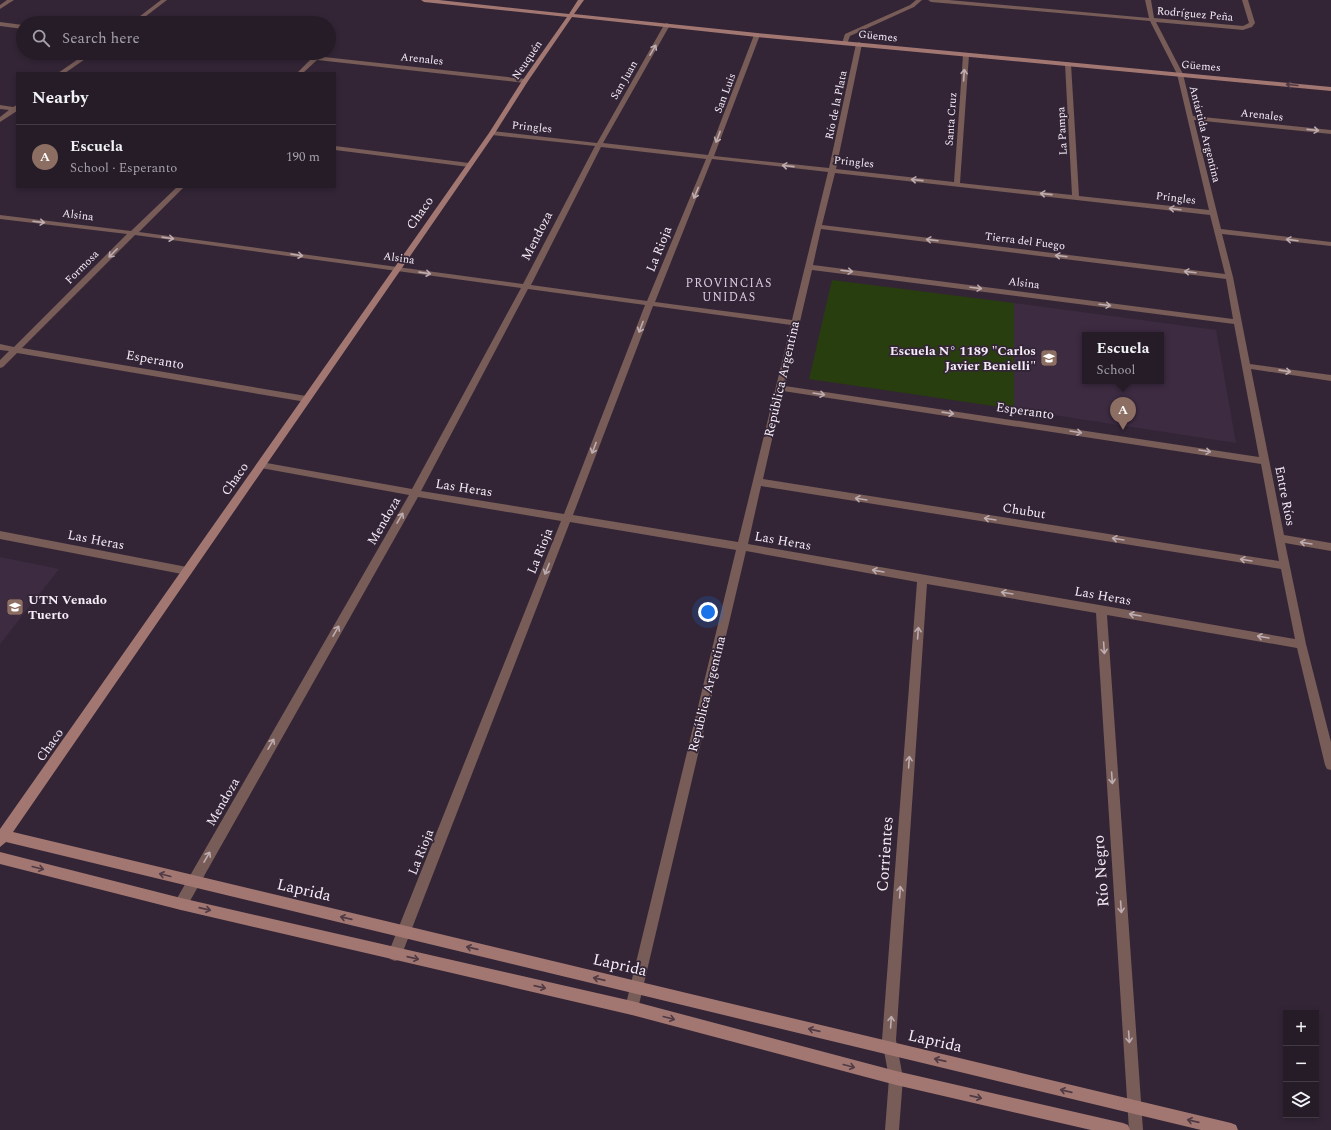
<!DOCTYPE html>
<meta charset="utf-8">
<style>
:root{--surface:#261c28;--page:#322934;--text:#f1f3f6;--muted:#a4a1a8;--line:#423a45;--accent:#b45309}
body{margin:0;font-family:Spectral,serif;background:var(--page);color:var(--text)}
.controls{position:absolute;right:12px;bottom:12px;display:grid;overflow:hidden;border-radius:0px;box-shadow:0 2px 6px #0003}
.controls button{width:36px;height:36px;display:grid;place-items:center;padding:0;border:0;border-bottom:1px solid var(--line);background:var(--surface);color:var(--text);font:20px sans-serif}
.you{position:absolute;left:708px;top:612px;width:14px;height:14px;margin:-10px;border:3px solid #fff;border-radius:50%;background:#1a73e8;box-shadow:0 0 0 6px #1a73e833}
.badge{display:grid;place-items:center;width:26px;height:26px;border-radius:50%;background:var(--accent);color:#fff;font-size:13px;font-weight:700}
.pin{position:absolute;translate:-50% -33px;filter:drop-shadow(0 1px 2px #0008)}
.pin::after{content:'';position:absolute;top:21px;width:14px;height:12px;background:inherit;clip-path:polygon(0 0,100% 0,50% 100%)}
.popup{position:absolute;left:1082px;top:332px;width:82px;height:52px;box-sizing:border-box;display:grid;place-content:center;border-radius:0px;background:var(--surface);filter:drop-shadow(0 1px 3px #0005);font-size:13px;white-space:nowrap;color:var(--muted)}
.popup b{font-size:15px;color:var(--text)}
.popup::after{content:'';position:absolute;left:50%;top:100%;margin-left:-8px;border:8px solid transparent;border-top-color:var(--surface)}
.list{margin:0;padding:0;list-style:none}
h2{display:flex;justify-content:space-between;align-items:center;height:52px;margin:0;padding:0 16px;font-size:17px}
h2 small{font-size:13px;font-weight:400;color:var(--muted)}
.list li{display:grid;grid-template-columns:26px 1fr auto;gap:12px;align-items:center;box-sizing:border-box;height:64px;padding:0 16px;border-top:1px solid var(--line)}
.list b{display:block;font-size:15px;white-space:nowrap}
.list p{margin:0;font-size:13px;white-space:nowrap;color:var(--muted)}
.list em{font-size:13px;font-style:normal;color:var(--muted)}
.icon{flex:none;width:22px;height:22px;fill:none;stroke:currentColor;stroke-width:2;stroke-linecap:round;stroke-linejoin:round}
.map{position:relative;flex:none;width:1331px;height:1130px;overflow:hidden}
.search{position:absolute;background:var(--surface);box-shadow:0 2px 6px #0003;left:16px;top:16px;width:320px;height:44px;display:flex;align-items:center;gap:10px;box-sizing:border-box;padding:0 14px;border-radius:22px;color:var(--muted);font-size:15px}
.panel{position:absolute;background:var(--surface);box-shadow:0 2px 6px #0003;left:16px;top:72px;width:320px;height:116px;border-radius:0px}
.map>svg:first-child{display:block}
</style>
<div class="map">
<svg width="1331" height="1130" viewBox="0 0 1331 1130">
<rect width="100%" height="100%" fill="#332536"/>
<g fill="#3d2b42" fill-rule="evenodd">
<path d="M1014,303L1216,330L1236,443L1014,409ZM1085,335H1161V381H1085Z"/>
<polygon points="0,557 59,569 0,644"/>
</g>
<polygon fill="#283e0e" points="832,280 1014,303 1014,409 809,379"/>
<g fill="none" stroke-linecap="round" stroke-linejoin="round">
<g fill="#775c58" fill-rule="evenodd">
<polygon points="7,0 14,0 0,9 0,5"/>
<polygon points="161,0 167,0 137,23 131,23"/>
<polygon points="916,0 922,0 914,7 850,36 847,44 842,43 845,34 910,5"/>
<path d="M928,0H949L1149,18L1145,0H1151L1154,18L1243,26L1249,23L1242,0H1248L1255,23L1252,27L1243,30L1156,22L1183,74L1193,116L1331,130V134L1194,120L1221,229L1331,242V246L1222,234L1233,277L1250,364L1331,375V381L1251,369L1284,535L1331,543V551L1285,543L1306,644L1331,742V770L1327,769L1325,765L1297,648L1107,615L1143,1130H1129L1096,613L927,584L896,1040L903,1078L899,1130H885L889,1078L882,1040L917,582L746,551L637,1013L632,1015L627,1013L625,1008L736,550L570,522L402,954L400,959L395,961L390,959L388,954L561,521L418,497L186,908L181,910L176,908L175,904L176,900L409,495L261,468L256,465L261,462L412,489L521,288L135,235L22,348L306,396L310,399L309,401L306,402L17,353L3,367L0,368V360L9,351L0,350V344L14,347L127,234L0,219V215L131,231L177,187H184L139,232L523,284L595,146L492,135L489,133L492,131L597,143L664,25L667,23L670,25L603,143L708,155L754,35L757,33L760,35L714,156L829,168L856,44L859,42L862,44L836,169L954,182L963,55L966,53L969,55L960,183L1072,195L1065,64L1068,62L1071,64L1079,196L1209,210L1177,74L1150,21L931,2ZM601,147L706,159L647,301L531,285ZM712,159L828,172L792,320L655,302ZM835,173L1210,215L1225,274L822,225ZM821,229L1226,279L1233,319L813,265ZM812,270L1234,324L1259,457L785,386ZM528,289L645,305L564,514L421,491ZM653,306L791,325L738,542L573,515ZM783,391L1261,464L1279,561L763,479ZM761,486L1281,569L1295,639L748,544Z"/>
<polygon points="0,22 23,25 23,29 0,26"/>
<polygon points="87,53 94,53 65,73 58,73"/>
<polygon points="268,53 287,53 525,79 528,81 525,83 317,60 303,73 297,73 311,59 271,55"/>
<polygon points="0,105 13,107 17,105 17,111 0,122 0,117 9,110 0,109"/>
<polygon points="335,146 469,163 472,165 469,167 335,150"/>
<polygon points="0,531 187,567 191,568 192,571 191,574 187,575 0,539"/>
</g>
<g fill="#a27771" fill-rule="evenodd">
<polygon points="421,0 439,0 569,14 578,0 584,0 574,14 757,33 1331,87 1331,91 757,37 572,17 528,81 495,133 13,832 1231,1123 1236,1125 1238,1130 1201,1130 6,842 0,847 0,829 489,133 522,81 567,17 424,2"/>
<polygon points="0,852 181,898 632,1001 896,1071 1123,1123 1128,1125 1130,1130 1091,1130 896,1085 632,1015 181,910 0,864"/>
</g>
</g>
<defs><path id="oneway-shaft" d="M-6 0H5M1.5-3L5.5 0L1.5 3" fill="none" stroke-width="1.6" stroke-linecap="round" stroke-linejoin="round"/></defs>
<g stroke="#bdacb0">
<use href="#oneway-shaft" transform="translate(653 50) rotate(-60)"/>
<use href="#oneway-shaft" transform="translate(964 75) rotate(-86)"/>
<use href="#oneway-shaft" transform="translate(1313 130) rotate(6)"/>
<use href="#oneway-shaft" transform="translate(718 137) rotate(111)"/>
<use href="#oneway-shaft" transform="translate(788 166) rotate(-174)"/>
<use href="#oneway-shaft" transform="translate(917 180) rotate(-174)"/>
<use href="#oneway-shaft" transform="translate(696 193) rotate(112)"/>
<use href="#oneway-shaft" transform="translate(1046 194) rotate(-174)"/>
<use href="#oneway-shaft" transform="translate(1175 209) rotate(-173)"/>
<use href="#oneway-shaft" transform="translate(39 222) rotate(7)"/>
<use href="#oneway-shaft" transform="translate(168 238) rotate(8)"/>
<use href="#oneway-shaft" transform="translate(932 240) rotate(-173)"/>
<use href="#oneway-shaft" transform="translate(1292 240) rotate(-173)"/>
<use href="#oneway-shaft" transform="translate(113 253) rotate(135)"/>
<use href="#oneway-shaft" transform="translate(297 255) rotate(8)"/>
<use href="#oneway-shaft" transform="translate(1061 256) rotate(-173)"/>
<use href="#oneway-shaft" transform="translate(847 271) rotate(7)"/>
<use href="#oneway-shaft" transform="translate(1190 272) rotate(-173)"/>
<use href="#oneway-shaft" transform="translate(425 273) rotate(8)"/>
<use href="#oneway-shaft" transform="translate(976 288) rotate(7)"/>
<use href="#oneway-shaft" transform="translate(1105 305) rotate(7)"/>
<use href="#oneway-shaft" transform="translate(641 327) rotate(111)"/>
<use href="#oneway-shaft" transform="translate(1285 371) rotate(8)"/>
<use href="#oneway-shaft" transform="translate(819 394) rotate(9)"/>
<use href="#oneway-shaft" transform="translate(948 413) rotate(8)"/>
<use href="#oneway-shaft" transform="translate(1076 432) rotate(9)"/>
<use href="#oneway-shaft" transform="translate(594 448) rotate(111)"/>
<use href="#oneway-shaft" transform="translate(1205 451) rotate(9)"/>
<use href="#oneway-shaft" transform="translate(861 499) rotate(-171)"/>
<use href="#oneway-shaft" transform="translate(400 518) rotate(-60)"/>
<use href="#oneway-shaft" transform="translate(990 519) rotate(-171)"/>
<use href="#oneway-shaft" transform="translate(1118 539) rotate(-171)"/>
<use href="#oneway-shaft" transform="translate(1306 543) rotate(-171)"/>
<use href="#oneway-shaft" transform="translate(1246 560) rotate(-171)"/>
<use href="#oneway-shaft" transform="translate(547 569) rotate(112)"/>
<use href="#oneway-shaft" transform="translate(878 571) rotate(-170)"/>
<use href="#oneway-shaft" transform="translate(1007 593) rotate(-171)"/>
<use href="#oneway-shaft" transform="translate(1135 615) rotate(-170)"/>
<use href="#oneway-shaft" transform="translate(336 631) rotate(-60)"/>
<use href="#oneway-shaft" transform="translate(918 633) rotate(-86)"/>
<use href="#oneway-shaft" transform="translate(1263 637) rotate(-170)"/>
<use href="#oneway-shaft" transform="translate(1104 648) rotate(86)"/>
<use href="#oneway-shaft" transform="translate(271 744) rotate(-60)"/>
<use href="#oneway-shaft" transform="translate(909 762) rotate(-86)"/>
<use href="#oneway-shaft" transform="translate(1112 778) rotate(86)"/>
<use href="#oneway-shaft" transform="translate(207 857) rotate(-60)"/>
<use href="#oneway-shaft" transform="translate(900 892) rotate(-86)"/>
<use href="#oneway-shaft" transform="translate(1121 907) rotate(86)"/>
<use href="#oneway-shaft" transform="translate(891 1022) rotate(-86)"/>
<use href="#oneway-shaft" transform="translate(1129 1037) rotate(86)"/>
</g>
<g stroke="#4f3a45">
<use href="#oneway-shaft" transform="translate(1292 85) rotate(-175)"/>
<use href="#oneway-shaft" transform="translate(38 868) rotate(14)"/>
<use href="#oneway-shaft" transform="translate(165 875) rotate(-166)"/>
<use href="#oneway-shaft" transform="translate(205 909) rotate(13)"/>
<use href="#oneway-shaft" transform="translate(346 918) rotate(-167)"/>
<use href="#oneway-shaft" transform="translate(472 948) rotate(-167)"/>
<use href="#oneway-shaft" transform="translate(413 958) rotate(13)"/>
<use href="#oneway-shaft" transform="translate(599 979) rotate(-167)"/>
<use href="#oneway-shaft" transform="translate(540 987) rotate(13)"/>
<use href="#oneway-shaft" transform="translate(669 1018) rotate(15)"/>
<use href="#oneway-shaft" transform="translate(814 1030) rotate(-167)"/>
<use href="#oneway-shaft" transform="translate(940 1060) rotate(-167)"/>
<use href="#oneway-shaft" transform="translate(849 1066) rotate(15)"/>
<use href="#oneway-shaft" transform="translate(1066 1091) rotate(-167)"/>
<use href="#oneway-shaft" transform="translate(976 1097) rotate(13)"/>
<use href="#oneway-shaft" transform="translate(1193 1121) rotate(-167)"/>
</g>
<defs>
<symbol id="school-square" viewBox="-11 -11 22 22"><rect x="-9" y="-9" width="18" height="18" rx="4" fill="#8d6e63" stroke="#332536"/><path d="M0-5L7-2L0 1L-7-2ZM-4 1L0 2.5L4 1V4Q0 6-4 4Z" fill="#fff"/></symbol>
<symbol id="university-square" viewBox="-11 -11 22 22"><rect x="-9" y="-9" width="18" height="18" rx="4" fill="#8d6e63" stroke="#332536"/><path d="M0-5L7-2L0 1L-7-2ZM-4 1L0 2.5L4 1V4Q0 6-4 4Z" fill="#fff"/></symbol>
</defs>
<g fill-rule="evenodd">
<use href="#school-square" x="1039" y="348" width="20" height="20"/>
<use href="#university-square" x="5" y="597" width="20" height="20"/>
</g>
<g text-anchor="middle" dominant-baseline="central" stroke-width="3.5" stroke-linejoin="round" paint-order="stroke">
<g font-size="11" fill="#f6edf8" stroke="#332536">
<text transform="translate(1195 14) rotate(5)">Rodríguez Peña</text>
<text transform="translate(878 36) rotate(6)">Güemes</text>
<text transform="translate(422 59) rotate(6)">Arenales</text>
<text transform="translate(527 60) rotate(-56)">Neuquén</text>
<text transform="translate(1201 66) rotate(5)">Güemes</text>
<text transform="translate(624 80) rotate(-60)">San Juan</text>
<text transform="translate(725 93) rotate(-69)">San Luis</text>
<text transform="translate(836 105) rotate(-78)">Río de la Plata</text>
<text transform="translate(1262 115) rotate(6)">Arenales</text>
<text transform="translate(951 119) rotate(-86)">Santa Cruz</text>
<text transform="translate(532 127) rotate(6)">Pringles</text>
<text transform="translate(1062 131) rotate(-93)">La Pampa</text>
<text transform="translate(1205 134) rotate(76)">Antártida Argentina</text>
<text transform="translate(854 162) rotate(6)">Pringles</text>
<text transform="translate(1176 198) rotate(7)">Pringles</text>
<text transform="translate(78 215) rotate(7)">Alsina</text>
<text transform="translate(1025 241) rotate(7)">Tierra del Fuego</text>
<text transform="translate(399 258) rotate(8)">Alsina</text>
<text transform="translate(82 267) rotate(-45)">Formosa</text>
<text transform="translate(1024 283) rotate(7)">Alsina</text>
</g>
<g font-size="12" letter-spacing="1" fill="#dccae0" stroke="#332536">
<text x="729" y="283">PROVINCIAS<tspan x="729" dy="14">UNIDAS</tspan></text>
</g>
<g font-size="13" fill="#f6edf8" stroke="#332536">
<text transform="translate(420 213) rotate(-55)">Chaco</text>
<text transform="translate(537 236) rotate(-63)">Mendoza</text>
<text transform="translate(659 249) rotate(-68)">La Rioja</text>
<text transform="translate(155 360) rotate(10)">Esperanto</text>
<text transform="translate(782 379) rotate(-77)">República Argentina</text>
<text transform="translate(1025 411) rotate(8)">Esperanto</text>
<text transform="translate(235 479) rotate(-55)">Chaco</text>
<text transform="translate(464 488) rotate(9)">Las Heras</text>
<text transform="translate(1285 496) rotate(79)">Entre Ríos</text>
<text transform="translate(1024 511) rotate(9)">Chubut</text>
<text transform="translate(384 521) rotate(-60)">Mendoza</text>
<text transform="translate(96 540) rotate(11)">Las Heras</text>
<text transform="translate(783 541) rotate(10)">Las Heras</text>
<text transform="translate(540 551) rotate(-68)">La Rioja</text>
<text transform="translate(1103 596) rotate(10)">Las Heras</text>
<text transform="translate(707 694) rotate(-76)">República Argentina</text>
<text transform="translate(50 745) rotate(-55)">Chaco</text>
<text transform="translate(223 802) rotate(-60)">Mendoza</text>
<text transform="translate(421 852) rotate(-68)">La Rioja</text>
</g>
<g font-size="13" font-weight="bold" fill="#f6edf8" stroke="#332536" text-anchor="end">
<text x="1036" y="351">Escuela N° 1189 "Carlos<tspan x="1036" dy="15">Javier Benielli"</tspan></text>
<text x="28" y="600" text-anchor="start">UTN Venado<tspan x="28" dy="15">Tuerto</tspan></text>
</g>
<g font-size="16" fill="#f6edf8" stroke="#332536">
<text transform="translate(885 854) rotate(-86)">Corrientes</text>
<text transform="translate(1101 871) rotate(-94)">Río Negro</text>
<text transform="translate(304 890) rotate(13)">Laprida</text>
<text transform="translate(620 965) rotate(13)">Laprida</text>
<text transform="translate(935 1041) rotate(13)">Laprida</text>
</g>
</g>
</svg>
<div class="controls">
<button>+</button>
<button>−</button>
<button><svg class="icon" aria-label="layers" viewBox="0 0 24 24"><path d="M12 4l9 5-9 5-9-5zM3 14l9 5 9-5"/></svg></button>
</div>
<div class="you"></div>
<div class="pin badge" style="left:1123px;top:430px;background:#8d6e63">A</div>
<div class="popup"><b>Escuela</b>School</div>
<div class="search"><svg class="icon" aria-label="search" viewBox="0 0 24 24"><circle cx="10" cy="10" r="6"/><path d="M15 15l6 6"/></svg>Search here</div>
<section class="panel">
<h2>Nearby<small></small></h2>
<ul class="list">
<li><span class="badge" style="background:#8d6e63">A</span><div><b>Escuela</b><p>School · Esperanto</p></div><em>190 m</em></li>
</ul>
</section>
</div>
